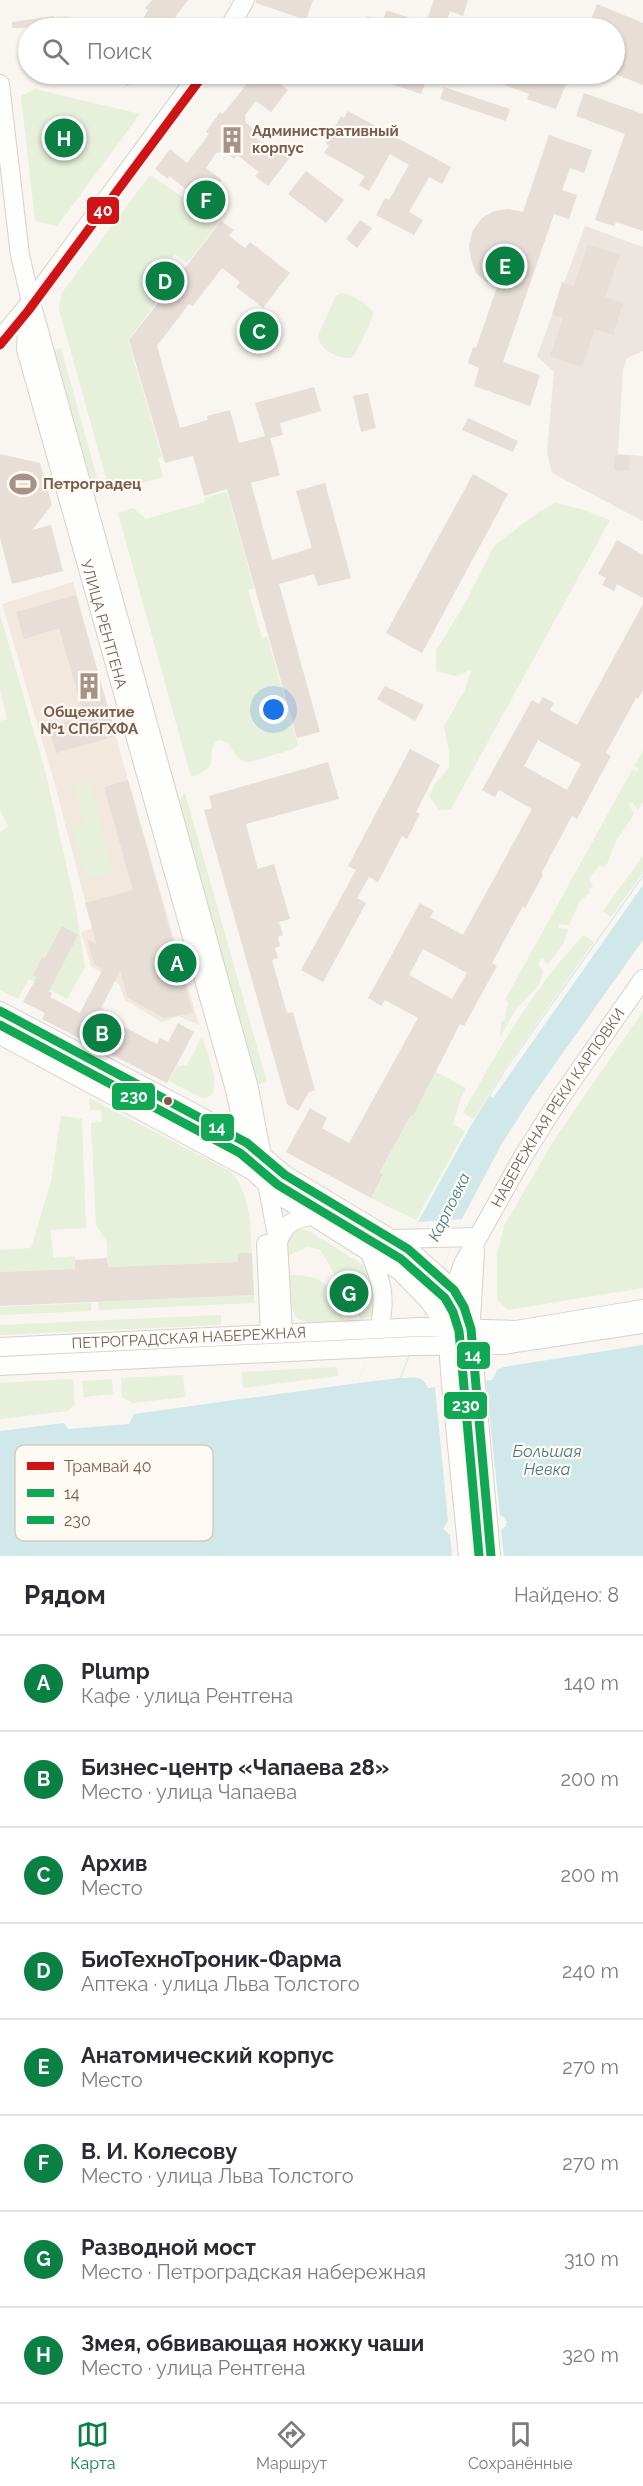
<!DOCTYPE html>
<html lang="ru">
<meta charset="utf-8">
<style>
:root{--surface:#fff;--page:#f2f2f3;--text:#2b2b33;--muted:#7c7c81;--line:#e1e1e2;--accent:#0b8043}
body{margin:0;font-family:Raleway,sans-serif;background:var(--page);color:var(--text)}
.you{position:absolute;left:274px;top:710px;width:21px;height:21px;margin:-15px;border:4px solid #fff;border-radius:50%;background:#1a73e8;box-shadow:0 0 0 9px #1a73e833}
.badge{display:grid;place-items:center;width:39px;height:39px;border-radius:50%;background:var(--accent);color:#fff;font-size:20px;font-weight:700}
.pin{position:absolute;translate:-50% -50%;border:3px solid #fff;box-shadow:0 2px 6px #0006}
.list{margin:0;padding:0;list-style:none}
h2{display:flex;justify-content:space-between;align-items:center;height:78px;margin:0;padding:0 24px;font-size:26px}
h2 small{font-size:20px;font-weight:400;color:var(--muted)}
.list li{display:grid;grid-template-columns:39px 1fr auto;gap:18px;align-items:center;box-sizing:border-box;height:96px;padding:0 24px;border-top:2px solid var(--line)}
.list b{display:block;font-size:22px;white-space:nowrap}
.list p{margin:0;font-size:20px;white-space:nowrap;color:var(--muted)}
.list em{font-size:20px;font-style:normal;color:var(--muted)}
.icon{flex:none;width:33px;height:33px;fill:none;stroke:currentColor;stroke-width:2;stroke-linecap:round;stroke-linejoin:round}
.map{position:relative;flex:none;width:643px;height:1556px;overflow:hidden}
.search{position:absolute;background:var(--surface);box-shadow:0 2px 4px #0004;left:18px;right:18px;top:18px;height:66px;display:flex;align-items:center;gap:15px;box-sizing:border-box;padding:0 21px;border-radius:33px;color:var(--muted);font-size:22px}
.sheet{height:846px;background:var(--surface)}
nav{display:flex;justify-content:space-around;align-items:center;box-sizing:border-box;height:84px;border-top:2px solid var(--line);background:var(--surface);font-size:16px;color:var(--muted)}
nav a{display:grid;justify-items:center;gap:3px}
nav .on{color:var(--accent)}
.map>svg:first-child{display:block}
</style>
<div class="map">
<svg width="643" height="1556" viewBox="0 0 643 1556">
<rect width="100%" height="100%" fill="#f9f5f0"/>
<polygon fill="#f2e8de" points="73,582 128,780 199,1025 178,1016 162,1022 125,1000 119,984 91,966 81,932 92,928 54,781 2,604"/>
<polygon fill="#ede5e0" points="585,226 643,247 643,351 627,358 623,369 618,454 643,456 643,521 552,473 547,452 554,372 537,356"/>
<g fill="#e7f0db">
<polygon points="66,16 122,28 56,28 55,17"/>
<polygon points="35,89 140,114 57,226 35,221 21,96"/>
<polygon points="150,175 219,222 187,263 175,254 145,293 156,303 128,340 162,457 158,458 163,477 110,492 59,309 61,294"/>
<path d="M342,293C353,295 366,303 373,312L372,319L355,354L351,358C337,359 318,349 318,335L336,296Z"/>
<polygon points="61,348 102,496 90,490 51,351"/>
<path d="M227,492L254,588L248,590L262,638L267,636L298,745L294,749L250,762C237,762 234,752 227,742L218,740C202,754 226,766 191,777L118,513L133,508L146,519L205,502L204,498Z"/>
<polygon points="556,503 581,509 610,520 451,809 439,810 429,796 435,784 449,767 449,752 444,726 465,690 471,670 456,676 436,671 436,650 463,607 494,546 540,511"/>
<polygon points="0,614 46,774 76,909 85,967 67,999 29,979 18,999 0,990 0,832 8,826 0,810 0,721 7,719 0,689"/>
<polygon points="643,751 643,802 638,810 632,802 628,804 634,813 633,816 616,841 607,864 605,867 599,866 589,879 593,887 589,889 590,893 580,901 569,925 559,924 559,928 568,929 564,943 548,964 542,958 538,964 543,970 539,985 516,1009 500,1037 501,1021 504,1021 508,1002 505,1000 632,770 638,771 639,768 634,766"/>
<polygon points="90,780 113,872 86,879 72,826 84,823 74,784"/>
<polygon points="185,793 267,1082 256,1085 178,802"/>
<polygon points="643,856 643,873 611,917 603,911"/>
<path d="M584,935L594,942L504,1070L474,1119L463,1113C494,1056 538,981 584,935Z"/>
<polygon points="643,1011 643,1288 508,1310 497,1300 497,1254 504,1226 554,1140"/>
<path d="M202,1037C206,1050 228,1099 202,1098L169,1081L177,1066L187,1065Z"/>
<polygon points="434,1071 466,1088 460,1100 453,1124 465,1131 416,1220 371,1198 383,1176 379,1173 411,1115 413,1115 431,1082 429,1081"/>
<path d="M89,1098L230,1171C251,1194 250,1223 252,1253H238V1262L108,1267L107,1242L96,1225L91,1123L102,1122L101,1110H90Z"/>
<polygon points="61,1116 82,1119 86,1228 51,1230 53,1258 75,1256 75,1269 0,1272 0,1250 31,1248 51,1181"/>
<polygon points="301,1229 309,1231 371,1270 376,1315 361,1320 320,1249 307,1247 286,1257 286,1243 295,1230"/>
<path d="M287,1275C330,1275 327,1286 345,1321C294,1322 292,1330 287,1275Z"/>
<polygon points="254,1295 254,1303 99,1310 98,1302"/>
<polygon points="91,1303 91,1311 0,1315 0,1307"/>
<polygon points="221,1315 221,1325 0,1335 0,1325"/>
<polygon points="337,1367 338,1376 243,1388 242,1372"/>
<polygon points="183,1375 185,1397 132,1403 122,1397 121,1378"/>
<polygon points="73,1379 75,1404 68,1411 0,1419 0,1383"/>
<polygon points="112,1379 113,1394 84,1397 82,1381"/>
</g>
<path fill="#d0e8ea" d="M643,875V940L533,1095L501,1145L462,1219L401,1378C413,1378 422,1374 428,1388L492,1380L497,1370L504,1367L643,1345V1556H0V1431L64,1423L68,1429L129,1424L134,1414L358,1383L418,1222L469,1129L504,1071Z"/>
<g fill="#f9f5f0">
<polygon points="643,877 643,885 493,1098 490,1096 505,1071"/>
<polygon points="462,1219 400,1378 358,1383 418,1222"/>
<polygon points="486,1381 500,1515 504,1517 507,1522 506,1526 501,1530 504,1556 452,1556 450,1535 443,1529 448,1521 435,1387"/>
</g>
<g fill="#e6ded7" fill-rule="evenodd">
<polygon points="152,0 188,0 167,28 138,28 148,10 145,8"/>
<polygon points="256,0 313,0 306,20 256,3"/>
<polygon points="434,0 468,0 463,16 450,11 444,28 424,28"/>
<polygon points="597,4 643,23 643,85 615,74 615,28 588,28"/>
<polygon points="386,10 410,18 414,28 363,28 367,16 383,22"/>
<polygon points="54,16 56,28 12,28 12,22"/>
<polygon points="107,74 136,74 128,86"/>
<polygon points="231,74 266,74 288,90 271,112 256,101 245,115 246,123 255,130 252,135 274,151 277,146 291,156 268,186 255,176 259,172 237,155 234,159 225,152 216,153 206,168 222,180 204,203 169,176 168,179 155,169 170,149 187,163 209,134 206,132 220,112 223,114 246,85"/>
<polygon points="365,74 403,74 426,81 421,94 365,75"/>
<polygon points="474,74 570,74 556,109 527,99 529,94"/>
<polygon points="444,87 510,109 506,121 440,99"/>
<polygon points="584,93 643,114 643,231 616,222 614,226 595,220 625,134 576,116"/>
<polygon points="348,111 451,167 442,184 429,177 409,212 423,220 414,235 376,215 385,198 389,200 409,165 390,154 369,191 359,185 365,176 324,153 329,145 326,144 341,116 344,118"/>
<polygon points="549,135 592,150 584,173 570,168 562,190 577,195 569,219 554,214 503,362 540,375 530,406 474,386 479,368 468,363 473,347 476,348 497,287 486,282 476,273 471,259 469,245 473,230 482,218 494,211 509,209 523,212"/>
<polygon points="306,171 344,200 326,223 288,194"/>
<polygon points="360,220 372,228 357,248 346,239"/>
<polygon points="221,221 234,230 229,236 245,248 250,242 290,273 263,308 236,287 240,282 222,268 193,306 189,304 157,346 180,428 208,420 207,416 230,410 239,443 265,436 255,403 314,387 321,411 280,423 283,435 270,438 280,475 251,483 272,560 312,548 296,491 325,483 351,578 318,586 314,574 279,584 320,732 297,738 227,489 204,496 193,456 165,463 129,340 158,303 146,294 173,259 185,268"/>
<polygon points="588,244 620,255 605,297 623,303 613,335 595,329 582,367 550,356 563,318 552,314 562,282 574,286"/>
<polygon points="251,317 274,328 266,345 243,334"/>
<polygon points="368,393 376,428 361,432 353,396"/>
<polygon points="468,418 518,441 513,452 462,430"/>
<polygon points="0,454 40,463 52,505 32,530 51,525 63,571 12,584 0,538"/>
<polygon points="615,455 630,455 629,471 614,470"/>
<polygon points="473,474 508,494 422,653 386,633"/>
<polygon points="617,540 643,555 643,598 617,584 614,591 602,585 606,578 598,574"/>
<polygon points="76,595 116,736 56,753 49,727 84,716 59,628 24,639 16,612"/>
<path d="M643,604V690L638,699L636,698L606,753L611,756L577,819L572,816L541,874L543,875L525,908L523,906L492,963L497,966L464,1026L460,1024L413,1116L411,1115L379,1173L383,1175L371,1198L286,1152L310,1108L327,1118L322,1128L349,1143L418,1018L385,1000L381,1006L368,998L420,903L434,911L430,917L463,935L532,809L499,790L495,797L482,790L532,700L539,704L543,697L554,703L550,710L577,725ZM538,740L581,764L567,790L524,766ZM423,949L467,973L452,999L409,975Z"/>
<polygon points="385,686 424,705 415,721 377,699"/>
<polygon points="410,749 440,765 416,812 420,814 407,839 402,836 378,882 369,877 357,898 366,903 323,982 301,970 356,870 348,866"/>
<polygon points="328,762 339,799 246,824 258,869 274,864 290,919 279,922 283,935 278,937 280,946 275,948 278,958 272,960 287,1013 293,1012 315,1090 309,1092 298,1111 287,1104 204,810 212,808 209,796"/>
<polygon points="128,780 193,1013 164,1018 128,998 120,971 101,1008 110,1013 107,1018 157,1044 160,1038 168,1042 178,1023 194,1032 167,1083 42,1019 45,1013 23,1002 37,977 33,975 42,957 45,958 62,926 78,935 49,991 52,993 50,997 80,1013 103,969 94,964 87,939 97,945 85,903 133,890 104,787"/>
<polygon points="238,1253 252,1253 254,1295 0,1306 0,1272 75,1269 75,1260 107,1258 108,1267 238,1262"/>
</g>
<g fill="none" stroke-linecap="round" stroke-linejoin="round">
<defs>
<g id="minor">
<polyline points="229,28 245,0"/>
<polyline points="0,84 20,255 32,306 249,1088 278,1241 283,1333"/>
<path id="s1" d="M28,313L26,349L234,1086L250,1157"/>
<polyline points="0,339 31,302 199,74"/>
<polyline points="0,1011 198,1115 247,1143 285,1175 408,1249 454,1290 464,1307 471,1329 491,1556"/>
<polyline points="0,1035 253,1171 279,1195 400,1271 430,1302 447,1328"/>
<polyline points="392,1239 477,1237"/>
<path d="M278,1241C285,1224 293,1219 311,1216"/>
<polyline points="266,1244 270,1334"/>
<path d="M369,1250C381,1280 387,1297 379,1329"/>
<polyline points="471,1319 475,1251"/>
<path id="s2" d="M0,1347L420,1327L516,1330L643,1309"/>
<polyline points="0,1366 413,1346 503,1345 643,1324"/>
<path id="s3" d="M468,1556L451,1385L447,1328L454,1290L463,1264L524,1155L558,1101L643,979"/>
</g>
</defs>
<use href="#minor" stroke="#d7d1cb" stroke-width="20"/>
<use href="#minor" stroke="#fefefd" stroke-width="18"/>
<polyline stroke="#e6e3e7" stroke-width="1.5" points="0,1019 196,1122 262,1163 283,1183 405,1257 446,1291 459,1313 463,1329 484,1556"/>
<defs>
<polyline id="bus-1" points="0,1011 247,1143 285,1175 408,1249 454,1290 464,1307 471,1329 491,1556"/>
<polyline id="bus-2" points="0,1025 240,1153 278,1185 401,1259 445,1298 453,1312 459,1331 479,1556"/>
</defs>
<use href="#bus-1" stroke="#fffaf3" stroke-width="14"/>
<use href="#bus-2" stroke="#fffaf3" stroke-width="14"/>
<use href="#bus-1" stroke="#10a855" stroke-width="9"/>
<use href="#bus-2" stroke="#10a855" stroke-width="9"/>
<defs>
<polyline id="tram-1" points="0,345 28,311 204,74"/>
</defs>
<use href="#tram-1" stroke="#fffaf3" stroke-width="14"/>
<use href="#tram-1" stroke="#ce1417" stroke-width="9"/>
</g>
<defs>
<symbol id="building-bare" viewBox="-9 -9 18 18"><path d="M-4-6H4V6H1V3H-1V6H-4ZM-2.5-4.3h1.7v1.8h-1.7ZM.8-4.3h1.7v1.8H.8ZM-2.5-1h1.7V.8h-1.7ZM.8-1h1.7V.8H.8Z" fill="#a69286" stroke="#fffaf3" stroke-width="2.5" paint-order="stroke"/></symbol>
<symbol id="stadium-bare" viewBox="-9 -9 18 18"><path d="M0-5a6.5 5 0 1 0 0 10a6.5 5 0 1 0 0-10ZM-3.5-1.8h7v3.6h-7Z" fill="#a69286" stroke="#fffaf3" stroke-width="2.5" paint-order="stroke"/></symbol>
</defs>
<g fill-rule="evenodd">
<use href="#building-bare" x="213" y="121" width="38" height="38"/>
<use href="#stadium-bare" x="4" y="465" width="38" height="38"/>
<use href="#building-bare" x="70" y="667" width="38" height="38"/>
</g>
<circle fill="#7a5c4d" stroke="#fffaf3" stroke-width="2" cx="168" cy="1101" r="5"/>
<g text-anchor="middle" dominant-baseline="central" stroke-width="4.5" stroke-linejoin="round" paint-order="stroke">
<g font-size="15" font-weight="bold" fill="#7a5c4d" stroke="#fffaf3" text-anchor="start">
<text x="252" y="131">Административный<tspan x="252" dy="17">корпус</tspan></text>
<text x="43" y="484">Петроградец</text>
<text x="89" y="712" text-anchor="middle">Общежитие<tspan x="89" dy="17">№1 СПбГХФА</tspan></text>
</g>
<g font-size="15" fill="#7a5c4d" stroke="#fffaf3">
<text stroke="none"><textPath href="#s1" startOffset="322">УЛИЦА РЕНТГЕНА</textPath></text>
<text stroke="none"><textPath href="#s3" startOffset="478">НАБЕРЕЖНАЯ РЕКИ КАРПОВКИ</textPath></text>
<text stroke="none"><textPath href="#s2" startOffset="189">ПЕТРОГРАДСКАЯ НАБЕРЕЖНАЯ</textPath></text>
</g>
<g font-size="16" font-style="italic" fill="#437c86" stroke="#fffaf3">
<text transform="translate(449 1207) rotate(-64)">Карповка</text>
<text x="547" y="1451">Большая<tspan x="547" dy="18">Невка</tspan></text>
</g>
</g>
<rect x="15" y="1445" width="198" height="96" rx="9" fill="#fffaf3" stroke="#d7cbc1" stroke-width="1.5"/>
<rect x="27" y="1462" width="27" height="8" fill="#ce1417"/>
<rect x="27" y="1489" width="27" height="8" fill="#10a855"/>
<rect x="27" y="1516" width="27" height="8" fill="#10a855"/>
<g font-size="16" fill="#7a5c4d">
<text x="64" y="1472">Трамвай 40</text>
<text x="64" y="1499">14</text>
<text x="64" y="1526">230</text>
</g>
<g stroke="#fffaf3" stroke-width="2">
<rect x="86" y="196" width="34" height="29" rx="6" fill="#ce1417"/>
<rect x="111" y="1082" width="45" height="29" rx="6" fill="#10a855"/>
<rect x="200" y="1113" width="35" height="29" rx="6" fill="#10a855"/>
<rect x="456" y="1341" width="35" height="29" rx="6" fill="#10a855"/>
<rect x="443" y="1391" width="45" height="29" rx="6" fill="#10a855"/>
</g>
<g font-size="16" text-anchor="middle" font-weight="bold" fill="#fff">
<text x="103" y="216">40</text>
<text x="134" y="1102">230</text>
<text x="217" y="1133">14</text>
<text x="473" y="1361">14</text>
<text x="466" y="1411">230</text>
</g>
</svg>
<div class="you"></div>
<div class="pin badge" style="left:177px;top:963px">A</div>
<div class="pin badge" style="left:102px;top:1033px">B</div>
<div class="pin badge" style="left:259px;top:331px">C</div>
<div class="pin badge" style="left:165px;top:281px">D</div>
<div class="pin badge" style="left:505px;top:266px">E</div>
<div class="pin badge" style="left:206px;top:200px">F</div>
<div class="pin badge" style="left:349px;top:1293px">G</div>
<div class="pin badge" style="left:64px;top:138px">H</div>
<div class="search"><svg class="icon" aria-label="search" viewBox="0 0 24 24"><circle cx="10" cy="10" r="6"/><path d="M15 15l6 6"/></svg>Поиск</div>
</div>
<section class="sheet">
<h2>Рядом<small>Найдено: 8</small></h2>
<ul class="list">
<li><span class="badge">A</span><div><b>Plump</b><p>Кафе · улица Рентгена</p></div><em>140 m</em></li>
<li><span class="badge">B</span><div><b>Бизнес-центр «Чапаева 28»</b><p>Место · улица Чапаева</p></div><em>200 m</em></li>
<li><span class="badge">C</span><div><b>Архив</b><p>Место</p></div><em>200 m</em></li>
<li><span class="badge">D</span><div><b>БиоТехноТроник-Фарма</b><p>Аптека · улица Льва Толстого</p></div><em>240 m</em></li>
<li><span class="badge">E</span><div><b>Анатомический корпус</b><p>Место</p></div><em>270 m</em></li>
<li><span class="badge">F</span><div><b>В. И. Колесову</b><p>Место · улица Льва Толстого</p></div><em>270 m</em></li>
<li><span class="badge">G</span><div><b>Разводной мост</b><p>Место · Петроградская набережная</p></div><em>310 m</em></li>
<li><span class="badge">H</span><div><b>Змея, обвивающая ножку чаши</b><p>Место · улица Рентгена</p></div><em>320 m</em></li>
</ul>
</section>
<nav>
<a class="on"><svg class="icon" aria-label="map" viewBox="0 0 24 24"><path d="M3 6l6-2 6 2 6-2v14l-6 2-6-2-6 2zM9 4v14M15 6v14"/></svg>Карта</a>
<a><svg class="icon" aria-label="directions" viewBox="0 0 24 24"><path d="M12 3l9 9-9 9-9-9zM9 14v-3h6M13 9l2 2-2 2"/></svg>Маршрут</a>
<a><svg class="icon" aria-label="saved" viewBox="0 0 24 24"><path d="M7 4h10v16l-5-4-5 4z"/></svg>Сохранённые</a>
</nav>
